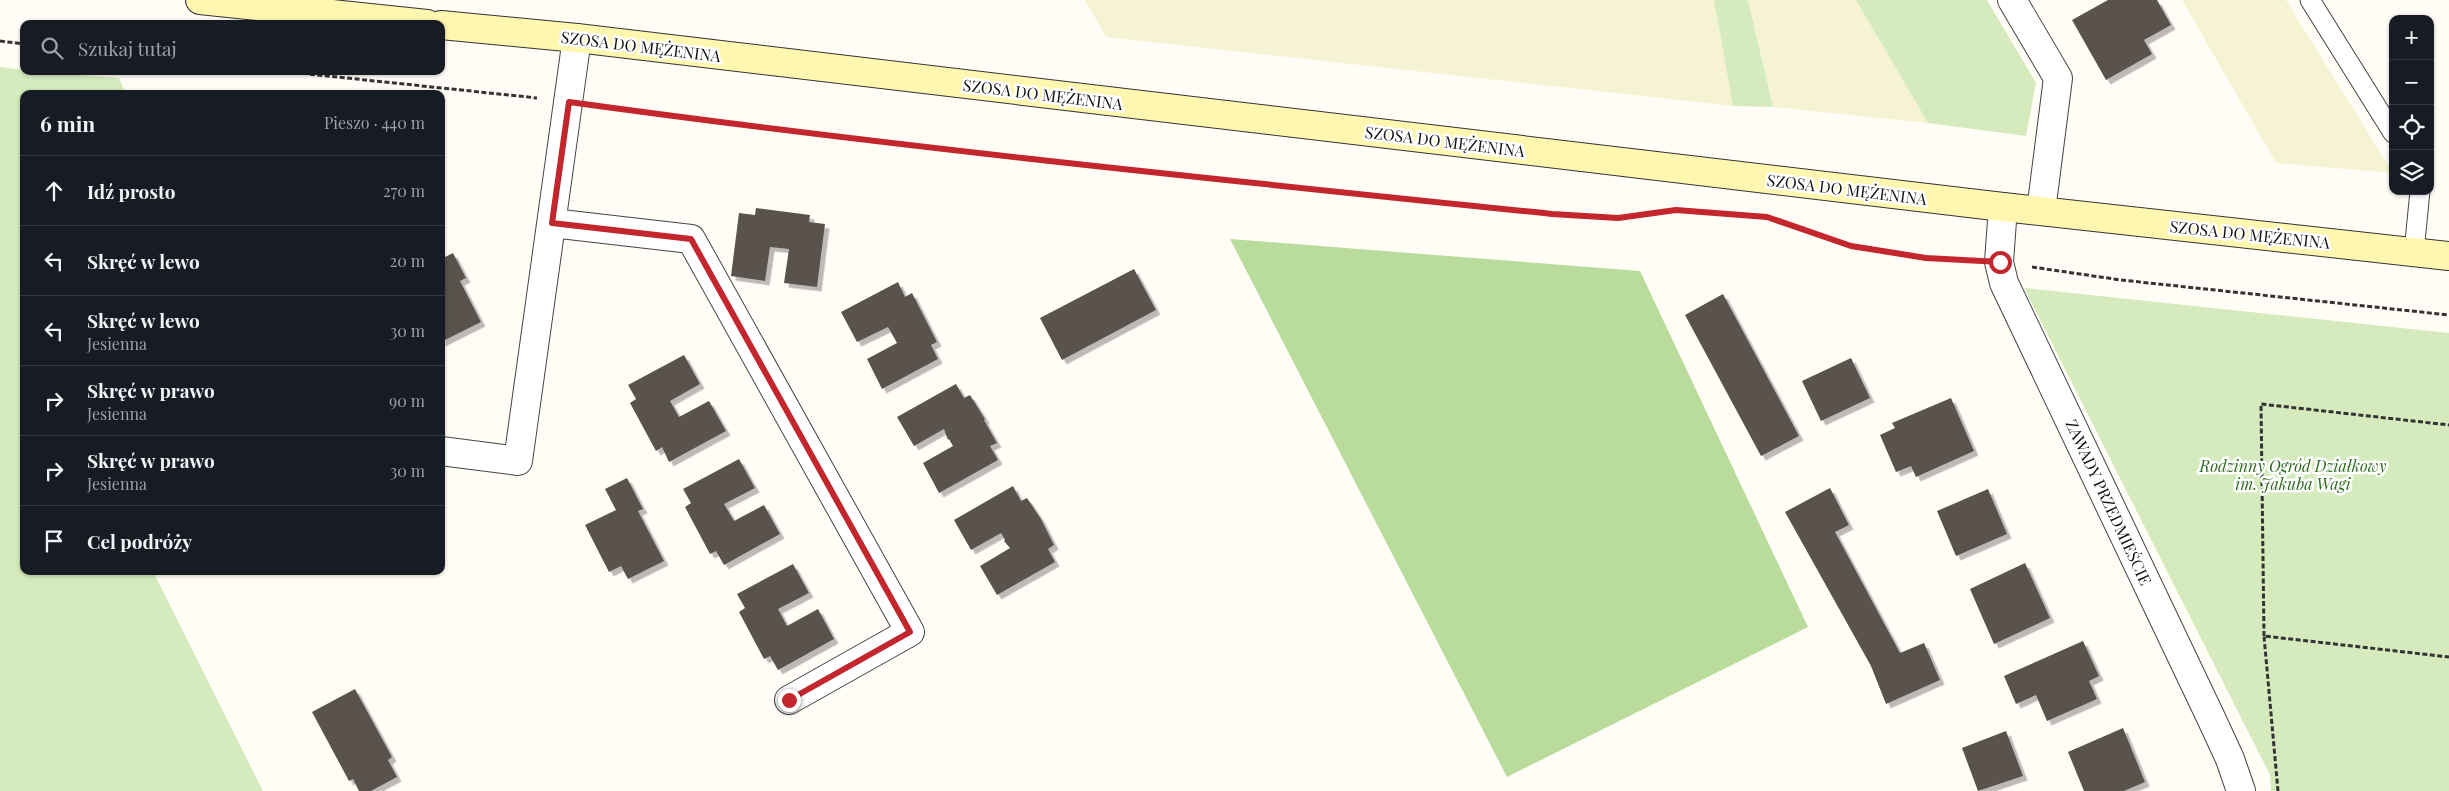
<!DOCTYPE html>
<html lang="pl">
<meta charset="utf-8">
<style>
:root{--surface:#171b24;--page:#20242c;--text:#f1f3f6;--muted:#9ea1a6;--line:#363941}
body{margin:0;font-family:"Playfair Display",serif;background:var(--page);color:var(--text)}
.controls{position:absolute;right:15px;top:15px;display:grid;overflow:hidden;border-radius:10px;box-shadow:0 1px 4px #0004}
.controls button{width:45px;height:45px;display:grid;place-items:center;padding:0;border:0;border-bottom:1px solid var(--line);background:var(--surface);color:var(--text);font:25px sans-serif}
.stop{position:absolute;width:15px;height:15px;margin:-11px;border:4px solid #c4262e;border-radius:50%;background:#fff}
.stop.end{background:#c4262e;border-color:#fff;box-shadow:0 1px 5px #0008}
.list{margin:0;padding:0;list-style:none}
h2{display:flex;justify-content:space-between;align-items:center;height:65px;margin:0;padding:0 20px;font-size:21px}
h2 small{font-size:16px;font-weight:400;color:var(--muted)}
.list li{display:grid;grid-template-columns:32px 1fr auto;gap:15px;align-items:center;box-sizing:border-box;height:70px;padding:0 20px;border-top:1px solid var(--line)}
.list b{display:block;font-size:19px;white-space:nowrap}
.list p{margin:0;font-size:16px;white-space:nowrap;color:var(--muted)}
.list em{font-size:16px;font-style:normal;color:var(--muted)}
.icon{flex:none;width:28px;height:28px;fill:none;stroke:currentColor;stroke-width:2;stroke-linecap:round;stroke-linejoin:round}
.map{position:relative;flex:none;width:2449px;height:791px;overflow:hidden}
.search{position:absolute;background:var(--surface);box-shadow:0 1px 4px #0004;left:20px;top:20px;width:425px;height:55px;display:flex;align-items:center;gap:12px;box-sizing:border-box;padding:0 18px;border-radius:10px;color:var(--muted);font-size:19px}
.panel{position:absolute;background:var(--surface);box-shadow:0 1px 4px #0004;left:20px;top:90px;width:425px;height:485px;border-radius:10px}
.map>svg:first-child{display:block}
</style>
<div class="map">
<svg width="2449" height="791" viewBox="0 0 2449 791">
<defs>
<filter id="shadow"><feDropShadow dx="4.5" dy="4.5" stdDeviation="0" flood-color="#0004"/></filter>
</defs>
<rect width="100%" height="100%" fill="#fffdf5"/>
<g fill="#f6f3d4">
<polygon points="1085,0 1714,0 1733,106 1106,37"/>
<polygon points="1748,0 1856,0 1928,123 1773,107"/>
<polygon points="2182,0 2286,0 2393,173 2276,163"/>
</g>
<g fill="#d5ebbd">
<polygon points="1714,0 1748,0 1773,107 1733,106"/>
<polygon points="1856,0 1987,0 2036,83 2026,136 1928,123"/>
<polygon points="0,67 24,70 24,71 119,78 126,94 24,94 24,571 153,571 263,791 0,791"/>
<polygon points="2024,288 2449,333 2449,791 2271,791 2270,775"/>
</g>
<polygon fill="#b9dc9c" points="1230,239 1640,271 1808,627 1507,777"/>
<g fill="#5a524d" filter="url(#shadow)">
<polygon points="2108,0 2157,0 2171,25 2144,40 2152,54 2106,80 2072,20"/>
<polygon points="756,208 810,215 809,222 825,224 817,287 784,283 789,249 770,247 765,281 731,276 739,213 755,215"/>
<polygon points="453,253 466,278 460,281 481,322 441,342 441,259"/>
<polygon points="1134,269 1156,310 1062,360 1040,318"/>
<polygon points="898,282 905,297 912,293 937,342 931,345 938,359 882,389 867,359 897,343 888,327 857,342 841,312"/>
<polygon points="1723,294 1799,436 1761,456 1685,315"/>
<polygon points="684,355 700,384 670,401 679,417 709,401 726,431 669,462 662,447 656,451 630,403 636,399 628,385"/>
<polygon points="1851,358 1870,398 1821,421 1802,381"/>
<polygon points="956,384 964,398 970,395 985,419 984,420 997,443 990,446 998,460 939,493 923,463 953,446 949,439 948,440 944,429 914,446 897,417"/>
<polygon points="1951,398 1974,451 1916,477 1911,466 1896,472 1880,435 1895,428 1892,423"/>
<polygon points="739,459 755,488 724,504 734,521 764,505 780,534 724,565 716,551 710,554 685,507 691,503 683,489"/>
<polygon points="627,478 643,509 638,511 664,561 628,579 621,566 609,572 585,525 616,510 605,489"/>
<polygon points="1013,486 1021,501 1027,498 1041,519 1054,545 1048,549 1055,562 997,595 980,566 1010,548 1004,541 1005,540 1001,533 971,550 954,520"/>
<polygon points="1830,488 1849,525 1835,532 1900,653 1924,643 1940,680 1886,704 1871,666 1785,512"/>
<polygon points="1988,489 2007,534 1956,556 1937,511"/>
<polygon points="2025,563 2050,618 1994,644 1970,589"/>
<polygon points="793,564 809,593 778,609 787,626 818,609 834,639 778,670 770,656 764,659 739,612 745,608 737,594"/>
<polygon points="2083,641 2099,676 2089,681 2097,699 2047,721 2036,695 2016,704 2004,676"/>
<polygon points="355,689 392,757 388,760 397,777 371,791 359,791 353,779 349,781 312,712"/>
<polygon points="2123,728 2145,782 2124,791 2084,791 2068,752"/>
<polygon points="2006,731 2023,776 1978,791 1962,748"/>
</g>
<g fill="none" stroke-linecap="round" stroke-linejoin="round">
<defs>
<g id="lane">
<polyline points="2310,0 2393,133"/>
<polyline points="2414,252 2420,191"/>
</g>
<g id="street">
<polyline points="2012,0 2058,78 2041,211"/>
<polyline points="2003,207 1999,262 2004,283 2212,720 2230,759 2241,791"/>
<polyline points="552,223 691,239 910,632 789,700"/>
<polyline points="441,451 518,461 577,38"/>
</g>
<g id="secondary">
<polyline points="200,0 427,24"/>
<polyline points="441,25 577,38 2003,207 2449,256"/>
</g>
</defs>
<use href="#lane" stroke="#444" stroke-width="21"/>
<use href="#street" stroke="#444" stroke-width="30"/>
<use href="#secondary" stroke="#333" stroke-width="30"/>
<g stroke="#333" stroke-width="3" stroke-dasharray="5 2.5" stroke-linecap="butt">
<polyline points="0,41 24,44"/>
<polyline points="280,71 537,98"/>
<path d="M598,106C915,150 1234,181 1552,214L1618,218L1676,210L1767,217L1851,246L1926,258L1967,260"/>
<polyline points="2032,267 2121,280 2449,315"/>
<polyline points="2264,636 2261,404 2449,425"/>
<polyline points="2278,791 2264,636 2449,657"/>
</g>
<use href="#lane" stroke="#fff" stroke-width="19"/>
<use href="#street" stroke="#fff" stroke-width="28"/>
<use href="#secondary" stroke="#fff6b0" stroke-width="28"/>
</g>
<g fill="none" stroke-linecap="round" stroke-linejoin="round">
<path stroke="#c4262e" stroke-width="6" d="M789,700L910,632L691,239L552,223L569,102C896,147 1224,180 1552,214L1618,218L1676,210L1767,217L1851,246L1926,258L2000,262"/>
</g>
<g text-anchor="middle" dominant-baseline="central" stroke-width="5" stroke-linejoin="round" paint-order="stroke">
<g font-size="16" fill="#111" stroke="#fff">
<text transform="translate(641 46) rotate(7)">SZOSA DO MĘŻENINA</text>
<text transform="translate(1043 94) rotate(7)">SZOSA DO MĘŻENINA</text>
<text transform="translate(1445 141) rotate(7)">SZOSA DO MĘŻENINA</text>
<text transform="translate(1847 189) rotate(7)">SZOSA DO MĘŻENINA</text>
<text transform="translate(2250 234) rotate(6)">SZOSA DO MĘŻENINA</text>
<text transform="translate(2109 502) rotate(65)">ZAWADY PRZEDMIEŚCIE</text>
</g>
<g font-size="16" font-style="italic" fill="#2f6b1f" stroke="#fff">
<text x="2293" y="465">Rodzinny Ogród Działkowy<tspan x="2293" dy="18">im. Jakuba Wagi</tspan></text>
</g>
</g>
</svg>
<div class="controls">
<button>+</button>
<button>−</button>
<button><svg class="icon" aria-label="locate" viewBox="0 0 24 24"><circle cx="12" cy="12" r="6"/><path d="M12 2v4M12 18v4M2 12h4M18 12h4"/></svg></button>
<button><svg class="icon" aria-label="layers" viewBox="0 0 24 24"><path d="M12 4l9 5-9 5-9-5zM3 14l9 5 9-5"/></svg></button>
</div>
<div class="stop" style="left:2000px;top:262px"></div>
<div class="stop end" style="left:789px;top:700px"></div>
<div class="search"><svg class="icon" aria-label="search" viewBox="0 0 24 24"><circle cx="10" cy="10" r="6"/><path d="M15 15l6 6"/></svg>Szukaj tutaj</div>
<section class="panel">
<h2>6 min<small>Pieszo · 440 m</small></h2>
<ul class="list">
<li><svg class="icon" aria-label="ahead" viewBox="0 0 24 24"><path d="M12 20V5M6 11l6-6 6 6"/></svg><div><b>Idź prosto</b></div><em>270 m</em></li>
<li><svg class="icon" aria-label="left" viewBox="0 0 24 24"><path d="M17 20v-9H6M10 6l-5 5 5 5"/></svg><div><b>Skręć w lewo</b></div><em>20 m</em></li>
<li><svg class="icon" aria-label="left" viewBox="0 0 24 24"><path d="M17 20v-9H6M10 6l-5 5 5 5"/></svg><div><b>Skręć w lewo</b><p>Jesienna</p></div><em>30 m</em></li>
<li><svg class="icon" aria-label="right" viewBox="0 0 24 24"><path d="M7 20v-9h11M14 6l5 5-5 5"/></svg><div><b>Skręć w prawo</b><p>Jesienna</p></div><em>90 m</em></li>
<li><svg class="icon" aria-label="right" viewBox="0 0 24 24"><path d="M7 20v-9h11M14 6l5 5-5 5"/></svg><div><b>Skręć w prawo</b><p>Jesienna</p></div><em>30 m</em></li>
<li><svg class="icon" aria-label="arrive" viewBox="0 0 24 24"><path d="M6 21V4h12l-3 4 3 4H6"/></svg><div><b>Cel podróży</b></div></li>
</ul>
</section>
</div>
